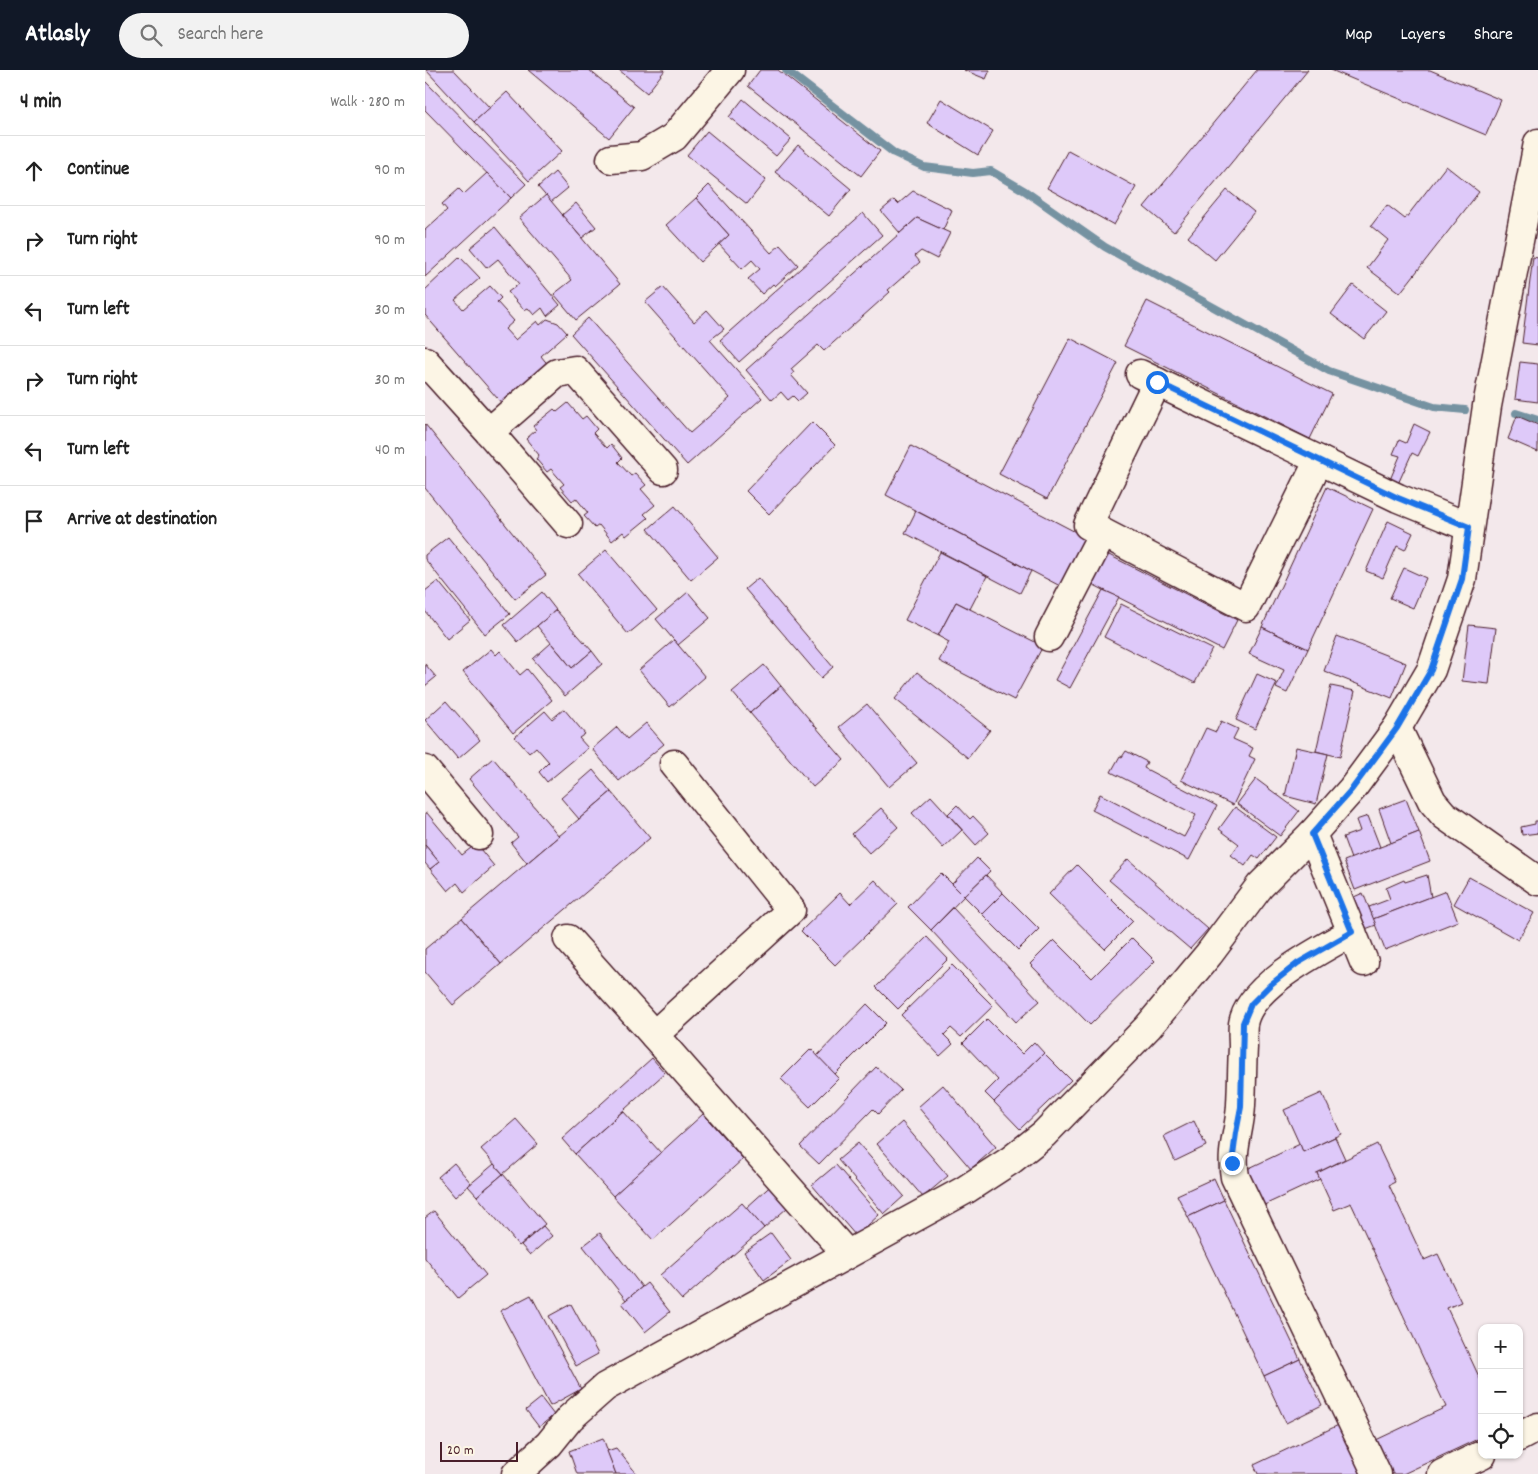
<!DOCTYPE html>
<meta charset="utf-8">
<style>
:root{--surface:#fff;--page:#f2f2f2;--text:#222;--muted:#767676;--line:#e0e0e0;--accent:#111827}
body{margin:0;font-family:Dekko,sans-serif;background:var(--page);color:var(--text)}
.controls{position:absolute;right:15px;bottom:15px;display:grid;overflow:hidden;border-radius:10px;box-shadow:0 1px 4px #0004}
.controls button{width:45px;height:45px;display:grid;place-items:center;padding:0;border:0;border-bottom:1px solid var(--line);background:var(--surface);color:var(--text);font:25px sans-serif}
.scale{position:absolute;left:15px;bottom:12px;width:78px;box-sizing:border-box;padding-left:5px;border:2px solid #4a1f2b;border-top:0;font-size:14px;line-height:18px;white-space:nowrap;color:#4a1f2b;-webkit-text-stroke:4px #fcf5e5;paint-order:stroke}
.stop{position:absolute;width:15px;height:15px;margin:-11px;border:4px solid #1a73e8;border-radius:50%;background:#fff}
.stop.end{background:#1a73e8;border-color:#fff;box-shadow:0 1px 5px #0008}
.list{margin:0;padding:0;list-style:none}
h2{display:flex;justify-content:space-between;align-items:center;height:65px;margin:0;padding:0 20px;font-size:21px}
h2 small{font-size:16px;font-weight:400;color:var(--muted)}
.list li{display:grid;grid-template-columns:32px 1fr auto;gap:15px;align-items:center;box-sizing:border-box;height:70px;padding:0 20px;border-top:1px solid var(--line)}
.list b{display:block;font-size:19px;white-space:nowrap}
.list em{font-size:16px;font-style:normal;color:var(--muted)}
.icon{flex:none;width:28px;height:28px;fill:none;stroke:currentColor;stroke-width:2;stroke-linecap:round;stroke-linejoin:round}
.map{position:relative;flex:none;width:1113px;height:1404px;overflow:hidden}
header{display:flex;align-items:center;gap:30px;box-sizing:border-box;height:70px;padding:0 25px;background:var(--accent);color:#fff}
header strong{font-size:24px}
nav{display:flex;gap:28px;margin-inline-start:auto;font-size:18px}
.search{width:350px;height:45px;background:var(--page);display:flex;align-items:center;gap:12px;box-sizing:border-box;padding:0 18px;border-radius:28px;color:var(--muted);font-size:19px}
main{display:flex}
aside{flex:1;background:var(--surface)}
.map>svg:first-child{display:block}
</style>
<header>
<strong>Atlasly</strong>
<div class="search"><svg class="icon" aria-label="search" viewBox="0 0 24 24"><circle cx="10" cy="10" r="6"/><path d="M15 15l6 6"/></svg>Search here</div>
<nav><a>Map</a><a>Layers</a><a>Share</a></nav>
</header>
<main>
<aside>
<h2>4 min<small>Walk · 280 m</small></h2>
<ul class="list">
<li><svg class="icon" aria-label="ahead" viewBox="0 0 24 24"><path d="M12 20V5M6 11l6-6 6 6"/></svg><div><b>Continue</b></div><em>90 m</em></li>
<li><svg class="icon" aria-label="right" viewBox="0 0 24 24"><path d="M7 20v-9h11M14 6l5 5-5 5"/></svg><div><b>Turn right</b></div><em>90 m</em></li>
<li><svg class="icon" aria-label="left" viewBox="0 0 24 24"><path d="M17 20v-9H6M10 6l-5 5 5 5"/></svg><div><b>Turn left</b></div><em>30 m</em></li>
<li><svg class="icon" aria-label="right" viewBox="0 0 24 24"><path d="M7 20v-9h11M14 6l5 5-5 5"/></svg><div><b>Turn right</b></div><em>30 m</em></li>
<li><svg class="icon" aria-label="left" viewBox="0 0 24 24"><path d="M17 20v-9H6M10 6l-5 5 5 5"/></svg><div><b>Turn left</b></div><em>40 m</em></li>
<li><svg class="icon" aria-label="arrive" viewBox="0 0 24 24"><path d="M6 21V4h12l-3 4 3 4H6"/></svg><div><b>Arrive at destination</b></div></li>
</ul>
</aside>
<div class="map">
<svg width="1113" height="1404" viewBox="0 0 1113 1404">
<rect width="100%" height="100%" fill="#f3e8eb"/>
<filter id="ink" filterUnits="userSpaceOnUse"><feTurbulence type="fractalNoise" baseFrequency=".02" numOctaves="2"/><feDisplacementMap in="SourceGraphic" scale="10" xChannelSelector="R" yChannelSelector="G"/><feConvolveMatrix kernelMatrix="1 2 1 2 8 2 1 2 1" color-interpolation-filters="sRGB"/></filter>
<g filter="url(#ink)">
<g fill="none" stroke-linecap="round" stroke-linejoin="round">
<g stroke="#7592a1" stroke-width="8">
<polyline points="361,0 469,83 499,97 548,103 566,101 600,121 680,177 904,301 1009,337 1040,340"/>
<polyline points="1091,343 1113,350"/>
</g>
</g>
<g fill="#dec9f9" stroke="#4a1f2b">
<polygon points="1,0 29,0 65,38 49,52"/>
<polygon points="103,0 164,0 209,37 184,68"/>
<polygon points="194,0 240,0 222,23"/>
<polygon points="335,0 353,0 455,81 436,106 323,16"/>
<polygon points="539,0 565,0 561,9"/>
<polygon points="832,0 883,0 749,162 719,137"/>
<polygon points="906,0 1005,0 1076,30 1061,65"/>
<polygon points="0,11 101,114 86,128 0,40"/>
<polygon points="82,22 137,81 104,111 49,52"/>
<polygon points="318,29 366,69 351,86 304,47"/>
<polygon points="516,29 568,61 553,85 502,53"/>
<polygon points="282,61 341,110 322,134 262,85"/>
<polygon points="373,75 426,119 404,146 350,102"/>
<polygon points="643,80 711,117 689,155 622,118"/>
<polygon points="1021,96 1054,122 975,223 942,198 963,170 946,156 962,135 980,149"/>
<polygon points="130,102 143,118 126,132 113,117"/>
<polygon points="62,103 86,128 0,207 0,160 22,140 17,134 34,119 39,124"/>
<polygon points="284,115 346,183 355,175 373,195 350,216 348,214 337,224 323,209 335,199 327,190 317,199 294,174 304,165 271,128"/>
<polygon points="802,120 829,142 790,190 763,167"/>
<polygon points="488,121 527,140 518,160 492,148 475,163 456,141 469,130 473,134"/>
<polygon points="121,125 195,214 151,250 129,224 147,210 94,148"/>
<polygon points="271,128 304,165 275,192 241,155"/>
<polygon points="151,133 171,157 157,168 137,145"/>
<polygon points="438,143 457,165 314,292 295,270"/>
<polygon points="492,148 525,163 512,189 496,181 490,186 495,192 463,220 465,222 399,281 393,275 366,299 369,303 366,305 382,323 373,331 368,326 363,330 356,322 347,330 321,300"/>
<polygon points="70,157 135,235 122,246 117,238 109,245 103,238 99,240 83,222 94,214 73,189 62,198 45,178"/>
<polygon points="35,187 55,208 30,230 38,239 65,216 76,228 72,232 89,251 80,259 90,270 112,251 115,255 122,249 133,253 142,263 116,286 124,296 79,336 0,245 0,220"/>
<polygon points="1108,187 1113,188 1113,275 1097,273"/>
<polygon points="928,215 961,241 939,269 906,244"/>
<polygon points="238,217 269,252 282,240 299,259 285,270 337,328 262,395 146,264 163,248 265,363 305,328 220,232"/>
<polygon points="722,231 907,324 885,369 699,276"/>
<polygon points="645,268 693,293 622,429 574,404"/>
<polygon points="1095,292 1113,294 1113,332 1090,329"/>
<polygon points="143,333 157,349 161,346 172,359 168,363 182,378 186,374 197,388 193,392 206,406 210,403 221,415 216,419 230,435 219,444 223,448 201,466 198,462 187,471 174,455 170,458 159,446 163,443 151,428 147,431 135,417 139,414 126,399 122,402 111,389 114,385 101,369 111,360 108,356 129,339 132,342"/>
<polygon points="1092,346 1113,355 1113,382 1083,369"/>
<polygon points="387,352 410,375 344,444 321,421"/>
<polygon points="0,354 121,505 90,529 0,418"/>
<polygon points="989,354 1005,362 993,386 987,383 972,416 964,412 975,386 968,384 974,370 981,373"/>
<polygon points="486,376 662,468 637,517 461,425"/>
<polygon points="902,417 948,439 883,579 837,557"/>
<polygon points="250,436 293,487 266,510 223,459"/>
<polygon points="491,441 606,501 595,523 480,463"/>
<polygon points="963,451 988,463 980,480 972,476 958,508 941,501"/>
<polygon points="23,467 85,544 60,564 0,489 0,485"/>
<polygon points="181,480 232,540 203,564 153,504"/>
<polygon points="515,482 562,506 545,539 531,532 513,566 480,550"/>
<polygon points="680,483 812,550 797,580 665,513"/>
<polygon points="979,498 1001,508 988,538 965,528"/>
<polygon points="333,508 408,597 396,608 320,519"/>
<polygon points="13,511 45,550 22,569 0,541 0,521"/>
<polygon points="678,520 694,527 645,618 630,610"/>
<polygon points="117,522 131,540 93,572 79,555"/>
<polygon points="263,522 285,548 253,575 231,549"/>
<polygon points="531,532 618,576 589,630 514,591 524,572 513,566"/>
<polygon points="696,534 787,579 770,613 679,567"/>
<polygon points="131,540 167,581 147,598 112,556"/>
<polygon points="1044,555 1071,558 1064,614 1037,611"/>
<polygon points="837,557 883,579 862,623 851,618 859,600 824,584"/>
<polygon points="912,566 981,593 967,628 899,601"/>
<polygon points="249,570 280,607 245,637 214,600"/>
<polygon points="126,573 147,598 167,581 177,594 140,626 108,589"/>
<polygon points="66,579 71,585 75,581 95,605 102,599 127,630 88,663 38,602"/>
<polygon points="0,594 11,607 0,616"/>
<polygon points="339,595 356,616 325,643 307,622"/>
<polygon points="492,602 565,660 543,688 470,629"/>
<polygon points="832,604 852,613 830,659 811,650"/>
<polygon points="356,616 419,690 388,717 325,643"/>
<polygon points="906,616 930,621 915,687 891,681"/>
<polygon points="21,631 55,670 33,689 0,650"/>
<polygon points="442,634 492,693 464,717 414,657"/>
<polygon points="139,639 160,664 154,668 163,678 122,712 114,702 124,692 111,677 104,683 90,667 120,641 127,649"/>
<polygon points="796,651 813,659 808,669 828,678 824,686 830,689 808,735 756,710 781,658 791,662"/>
<polygon points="221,653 239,674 194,711 167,679 192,657 202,669"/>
<polygon points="871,677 903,684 891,734 860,726"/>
<polygon points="701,681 722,692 719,698 792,736 764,790 667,740 675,724 759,767 771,745 686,702 695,686 697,687"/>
<polygon points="68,688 134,766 102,793 86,773 93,767 44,709"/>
<polygon points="168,700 186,722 154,749 136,728"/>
<polygon points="831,709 874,741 855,766 812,734"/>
<polygon points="186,722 225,768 76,894 37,848"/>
<polygon points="506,726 537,760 518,778 487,743"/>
<polygon points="981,729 994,762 966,773 954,739"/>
<polygon points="532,735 545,749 548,746 564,763 551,775 523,744"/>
<polygon points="810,737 851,767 834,789 828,785 820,796 806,785 814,774 794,759"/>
<polygon points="456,738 473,757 444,783 427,764"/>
<polygon points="2,743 37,785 51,774 69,796 39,822 32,813 23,821 5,799 14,792 0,775 0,744"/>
<polygon points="943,746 955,777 926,789 918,767 935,761 931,750"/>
<polygon points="1110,751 1113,751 1113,763 1097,765 1096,757 1110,754"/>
<polygon points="994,762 1005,791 930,820 919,791"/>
<polygon points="0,775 14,792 5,799 0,793"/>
<polygon points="552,788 565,801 539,826 527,814"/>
<polygon points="703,789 783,859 765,879 684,810"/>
<polygon points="652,795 708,851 680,879 624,824"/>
<polygon points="516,803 539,826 506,860 483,837"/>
<polygon points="561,805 578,823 557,844 539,826"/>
<polygon points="1002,805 1006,827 948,849 944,837 965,829 961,818 979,810 980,812"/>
<polygon points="1044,807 1109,843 1093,870 1029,834"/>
<polygon points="450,810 473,834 410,895 376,861 415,823 425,834"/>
<polygon points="1021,821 1033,851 960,880 948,849"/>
<polygon points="578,823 614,859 593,880 557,844"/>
<polygon points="938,823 951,855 935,861 922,830"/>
<polygon points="528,838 615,931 591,952 506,860"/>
<polygon points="37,848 76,894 28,935 0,902 0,879"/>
<polygon points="502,867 523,889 473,939 451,917"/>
<polygon points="707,868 730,891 665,955 605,894 629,870 667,908"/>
<polygon points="527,895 568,936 536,967 526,958 519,965 528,974 515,986 476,945"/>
<polygon points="442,934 461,953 410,1004 392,986"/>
<polygon points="562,949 597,984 609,972 619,983 569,1032 560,1023 573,1010 538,973"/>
<polygon points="386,979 414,1008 385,1037 356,1009"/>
<polygon points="619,983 646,1010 595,1059 569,1032"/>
<polygon points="227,988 240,1003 150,1084 137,1069"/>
<polygon points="451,997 476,1020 453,1044 448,1039 394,1094 375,1076"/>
<polygon points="518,1015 571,1077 546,1099 493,1037"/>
<polygon points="897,1023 916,1064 878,1082 859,1040"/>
<polygon points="198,1041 236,1083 188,1126 150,1084"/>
<polygon points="278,1044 318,1089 228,1170 188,1126"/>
<polygon points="91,1049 113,1074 78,1104 56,1079"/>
<polygon points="769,1051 781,1076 750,1091 739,1066"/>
<polygon points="477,1052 523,1106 498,1127 452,1074"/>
<polygon points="910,1067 920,1089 892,1103 895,1109 835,1137 818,1101 875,1074 878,1082"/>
<polygon points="433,1073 479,1126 459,1144 413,1090"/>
<polygon points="952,1074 970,1112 964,1115 999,1190 1013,1184 1036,1232 1022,1238 1057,1313 1057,1367 978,1404 967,1404 951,1370 1021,1337 926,1133 909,1140 892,1103"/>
<polygon points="29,1093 46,1113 30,1127 13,1107"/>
<polygon points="69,1094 78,1104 52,1126 43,1116"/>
<polygon points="411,1095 454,1145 431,1166 387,1115"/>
<polygon points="78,1104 120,1154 94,1176 52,1126"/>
<polygon points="789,1108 799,1130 763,1147 752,1125"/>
<polygon points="351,1111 369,1132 339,1158 321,1138"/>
<polygon points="799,1130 875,1289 839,1306 763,1147"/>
<polygon points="317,1133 339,1158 257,1230 235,1205"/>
<polygon points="9,1141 61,1205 33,1228 0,1188 0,1148"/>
<polygon points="118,1156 127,1166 105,1185 96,1175"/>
<polygon points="175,1163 217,1217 201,1230 158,1176"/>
<polygon points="346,1163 366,1190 339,1210 319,1182"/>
<polygon points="222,1213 245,1242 220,1262 197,1233"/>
<polygon points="106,1225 156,1319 125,1336 75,1241"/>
<polygon points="146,1234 173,1284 151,1296 124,1246"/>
<polygon points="875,1289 897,1335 861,1353 839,1306"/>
<polygon points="116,1328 129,1345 114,1357 101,1340"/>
<polygon points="922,1351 941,1404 833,1404 829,1395"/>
<polygon points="178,1368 191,1404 152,1404 144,1381"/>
<polygon points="191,1378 212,1404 191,1404 182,1381"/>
</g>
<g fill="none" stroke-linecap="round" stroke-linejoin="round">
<defs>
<g id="minor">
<polyline points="186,89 217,86 249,67 305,0"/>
<polyline points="0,291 64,362 143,454"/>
<polyline points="715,304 973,428 1044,457"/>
<polyline points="732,312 663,455 821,537 894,390"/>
<polyline points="64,362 132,303 150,300 238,400"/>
<polyline points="624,567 678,463"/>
<polyline points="972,658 1007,731 1019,745 1113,811"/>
<polyline points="249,694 366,840 229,965 422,1184"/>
<polyline points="0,700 54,765"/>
<polyline points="887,764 939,892"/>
<path d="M927,862C896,880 824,915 818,954C817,961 818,970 818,977C817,996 817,1016 816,1035C815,1061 805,1079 810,1107L952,1404"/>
<polyline points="143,869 229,965"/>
<polyline points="1094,1367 1113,1357"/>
<polyline points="91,1404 124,1374 145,1348 180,1317 540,1120 586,1090 619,1064 723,957 784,884 835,816 887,764 927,719 972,658 1006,600 1037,509 1062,336 1113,73"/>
<polyline points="1017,1404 1057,1385"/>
</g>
</defs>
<use href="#minor" stroke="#4a1f2b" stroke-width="31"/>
<use href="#minor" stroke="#fcf5e5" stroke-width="28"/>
</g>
</g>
<g fill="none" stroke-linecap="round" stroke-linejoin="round" filter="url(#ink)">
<polyline stroke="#1a73e8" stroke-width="6" points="732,312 973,428 1044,457 1037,509 1006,600 972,658 927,719 887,764 927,862 873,893 845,915 826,934 818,953 816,1037 811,1063 807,1093"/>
</g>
</svg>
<div class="controls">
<button>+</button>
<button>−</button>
<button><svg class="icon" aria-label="locate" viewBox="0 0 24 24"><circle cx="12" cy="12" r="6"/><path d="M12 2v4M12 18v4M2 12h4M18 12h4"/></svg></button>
</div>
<div class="scale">20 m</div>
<div class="stop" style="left:732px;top:312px"></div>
<div class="stop end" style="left:807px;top:1093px"></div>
</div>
</main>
